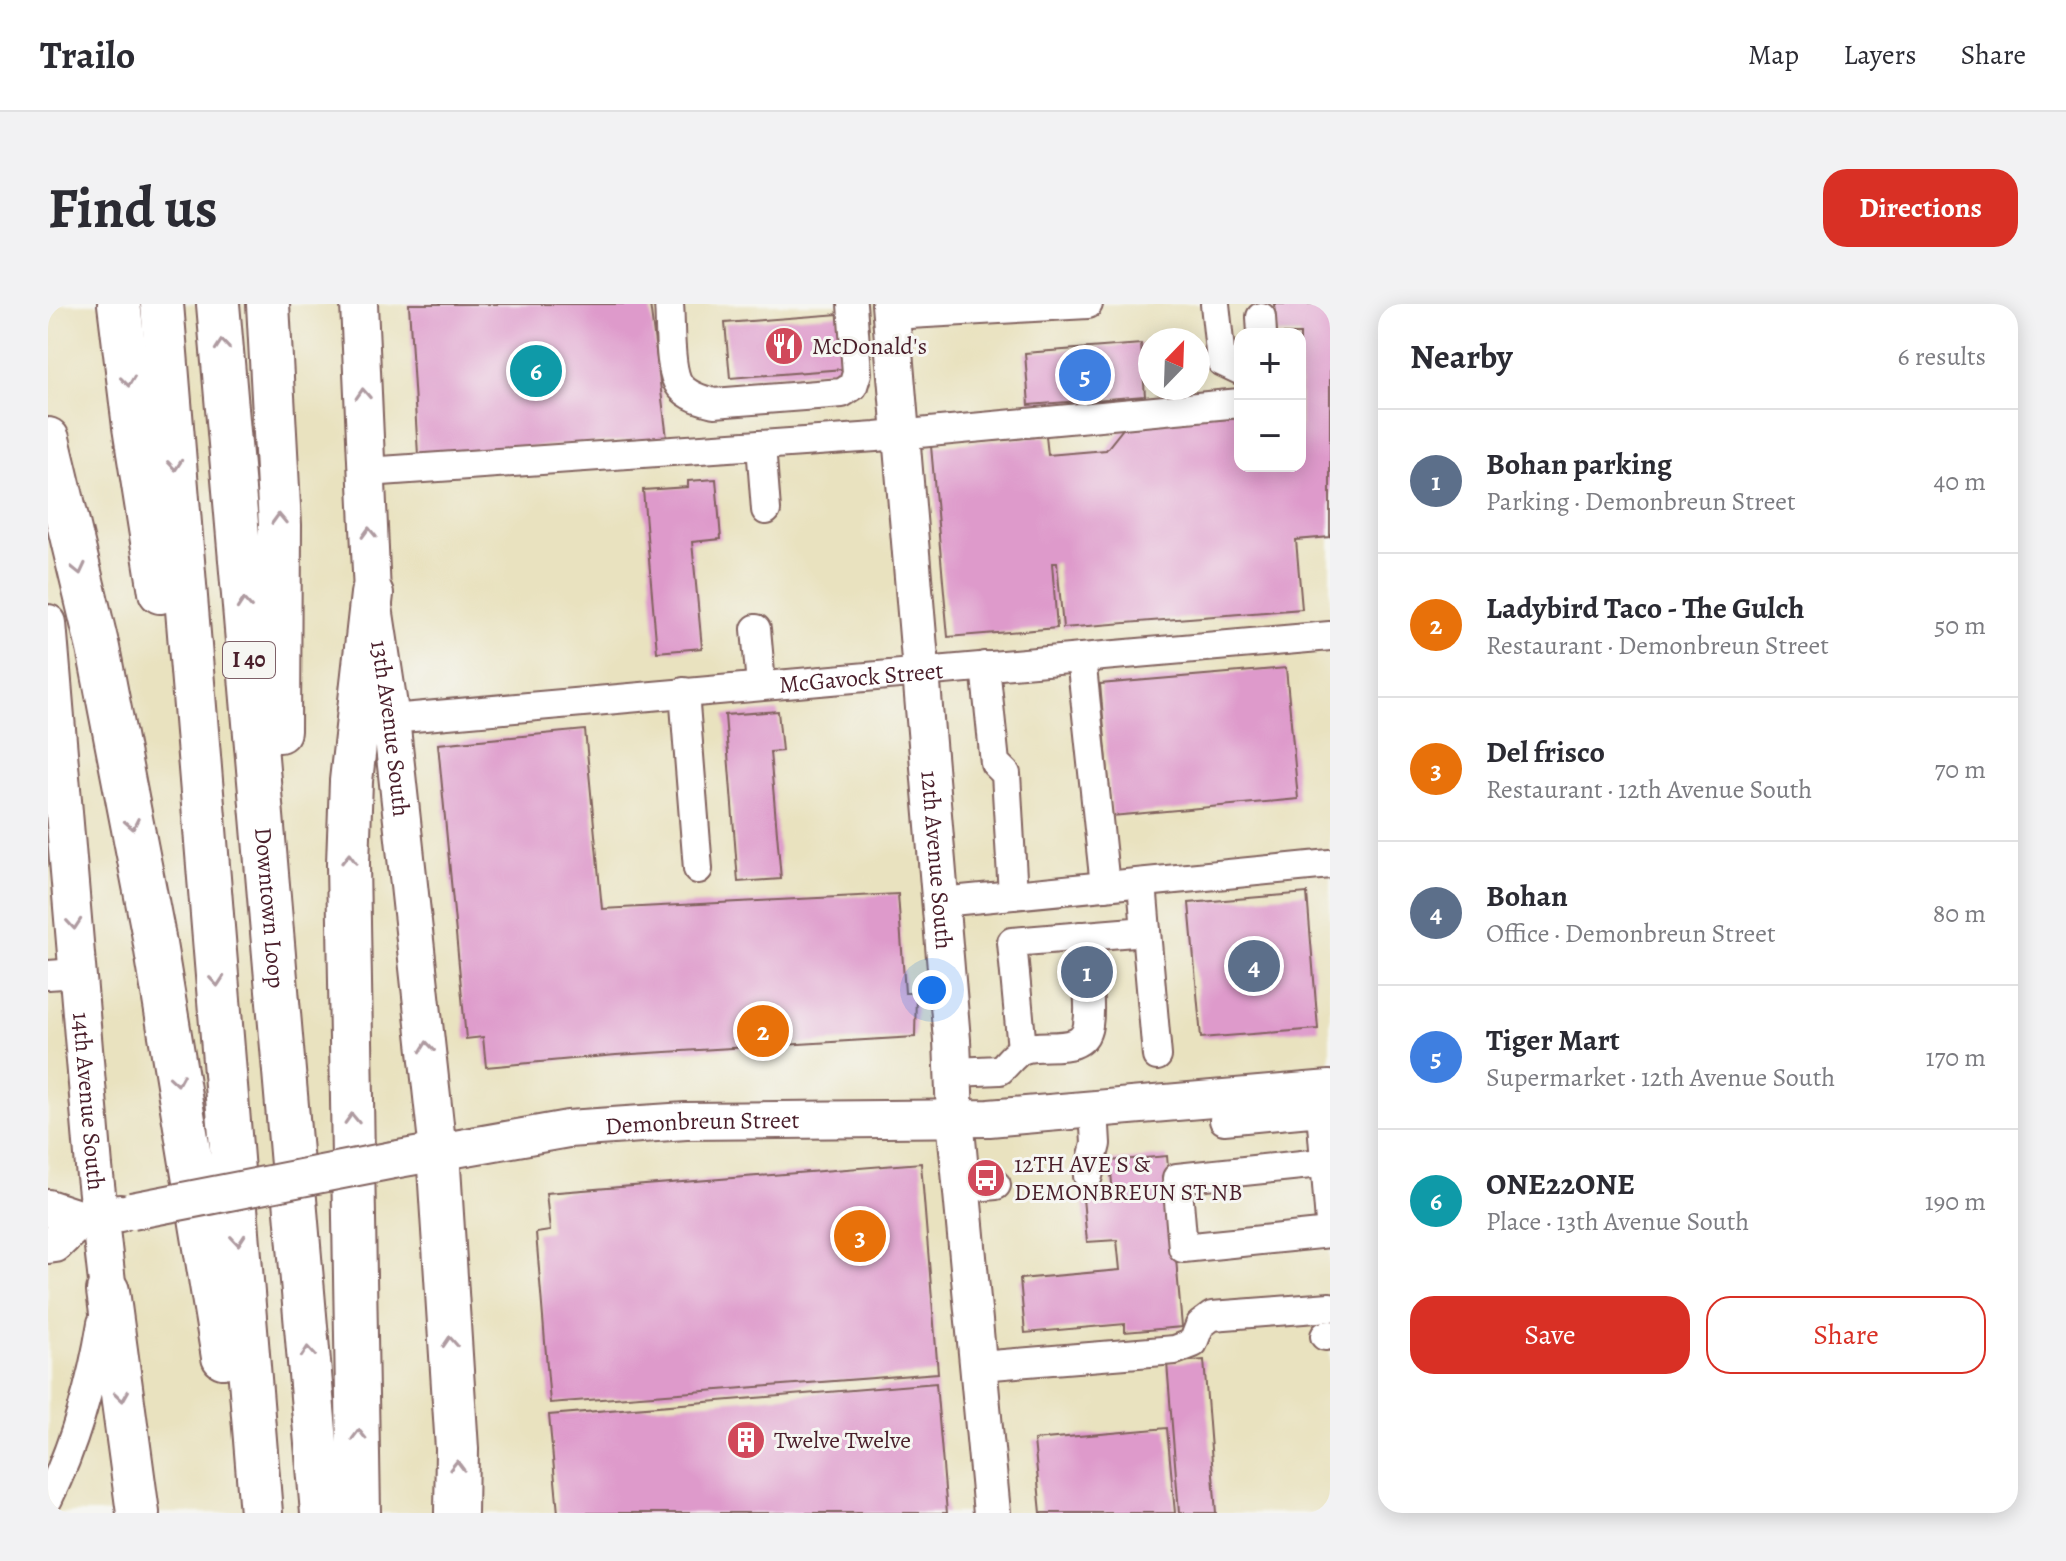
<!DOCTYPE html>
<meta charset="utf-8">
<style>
:root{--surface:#fff;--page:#f2f2f3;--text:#2b2b33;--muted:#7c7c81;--line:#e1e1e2;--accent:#d93025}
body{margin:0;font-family:Alegreya,serif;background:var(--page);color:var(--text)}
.controls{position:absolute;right:24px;top:24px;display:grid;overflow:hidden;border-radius:16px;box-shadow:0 4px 20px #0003}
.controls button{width:72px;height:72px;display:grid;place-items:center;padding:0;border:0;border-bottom:2px solid var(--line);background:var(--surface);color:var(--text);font:40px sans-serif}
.compass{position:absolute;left:1090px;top:24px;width:72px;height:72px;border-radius:50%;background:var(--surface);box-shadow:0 4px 20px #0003;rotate:23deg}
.you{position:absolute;left:884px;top:686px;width:28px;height:28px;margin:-20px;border:6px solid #fff;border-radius:50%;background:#1a73e8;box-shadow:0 0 0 12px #1a73e833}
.badge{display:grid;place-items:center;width:52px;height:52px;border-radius:50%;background:var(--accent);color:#fff;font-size:26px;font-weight:700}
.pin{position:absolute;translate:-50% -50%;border:4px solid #fff;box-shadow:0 2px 8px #0006}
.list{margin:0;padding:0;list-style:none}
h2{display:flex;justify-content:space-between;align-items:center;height:104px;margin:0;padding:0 32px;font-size:34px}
h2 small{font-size:26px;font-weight:400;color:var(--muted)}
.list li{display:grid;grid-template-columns:52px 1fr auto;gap:24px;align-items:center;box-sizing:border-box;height:144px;padding:0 32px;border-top:2px solid var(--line)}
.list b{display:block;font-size:30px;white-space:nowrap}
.list p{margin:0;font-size:26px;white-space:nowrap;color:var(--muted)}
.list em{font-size:26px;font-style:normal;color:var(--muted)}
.actions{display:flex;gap:16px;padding:24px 32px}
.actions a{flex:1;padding:18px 0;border:2px solid var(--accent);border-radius:24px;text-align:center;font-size:28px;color:var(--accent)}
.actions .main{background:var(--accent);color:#fff}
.map{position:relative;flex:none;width:1282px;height:1209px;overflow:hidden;border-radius:24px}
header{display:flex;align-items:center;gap:48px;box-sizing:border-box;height:112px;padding:0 40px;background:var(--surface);border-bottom:2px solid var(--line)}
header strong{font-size:38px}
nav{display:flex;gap:44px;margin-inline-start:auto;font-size:28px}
.intro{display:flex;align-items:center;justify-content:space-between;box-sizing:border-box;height:192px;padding:0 48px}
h1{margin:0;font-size:56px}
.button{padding:20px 36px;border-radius:24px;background:var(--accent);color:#fff;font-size:28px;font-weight:700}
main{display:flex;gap:48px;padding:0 48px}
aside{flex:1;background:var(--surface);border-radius:24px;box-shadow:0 4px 20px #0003}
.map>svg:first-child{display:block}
</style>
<header>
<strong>Trailo</strong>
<nav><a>Map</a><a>Layers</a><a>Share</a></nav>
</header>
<div class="intro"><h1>Find us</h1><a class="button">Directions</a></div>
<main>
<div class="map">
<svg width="1282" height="1209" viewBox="0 0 1282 1209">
<rect width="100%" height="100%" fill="#f6f6f2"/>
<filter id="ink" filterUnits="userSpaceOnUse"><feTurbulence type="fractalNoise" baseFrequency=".0125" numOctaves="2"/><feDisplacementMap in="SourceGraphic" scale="16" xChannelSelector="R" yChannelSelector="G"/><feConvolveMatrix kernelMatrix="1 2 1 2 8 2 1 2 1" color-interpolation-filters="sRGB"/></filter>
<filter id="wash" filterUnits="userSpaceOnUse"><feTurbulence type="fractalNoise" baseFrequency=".006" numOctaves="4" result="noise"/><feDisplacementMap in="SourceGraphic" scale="32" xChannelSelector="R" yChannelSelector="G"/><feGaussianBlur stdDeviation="1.8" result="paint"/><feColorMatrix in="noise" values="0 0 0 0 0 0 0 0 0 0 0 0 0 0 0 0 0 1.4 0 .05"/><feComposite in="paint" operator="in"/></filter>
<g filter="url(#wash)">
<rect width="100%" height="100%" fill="#e9e2bf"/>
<g id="blocks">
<g fill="#de9acb">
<polygon points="361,0 602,0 619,134 370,151"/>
<polygon points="1226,0 1282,0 1282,233 1248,236 1254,305 1015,324 1009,259 1004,259 1009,324 900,333 883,142 998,132 1000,151 1058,146 1078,121 1192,103 1192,162 1252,162 1252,30 1229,30"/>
<polygon points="791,10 795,65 682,74 677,19"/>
<polygon points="1093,40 1097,92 981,101 977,49"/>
<polygon points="668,175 673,235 644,238 654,344 609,348 595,186 640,183 640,177"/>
<polygon points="1238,364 1250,495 1064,512 1052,380"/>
<polygon points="730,407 734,447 722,448 733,575 690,578 677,411"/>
<polygon points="537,426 554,605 850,590 857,689 868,689 867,733 568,751 438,763 435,733 418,735 390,440"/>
<polygon points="1259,589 1270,725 1153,734 1141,599"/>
<polygon points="1119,852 1134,1023 1077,1028 1077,1020 977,1029 972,975 1072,966 1069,936 1039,938 1035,894 1065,891 1062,857"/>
<polygon points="873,859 890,1069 502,1099 488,929 502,927 498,889"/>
<polygon points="1156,1056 1168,1209 1131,1209 1119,1059"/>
<polygon points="888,1079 899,1209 510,1209 501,1111"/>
<polygon points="1119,1124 1127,1209 993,1209 986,1136"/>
</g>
</g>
</g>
<g filter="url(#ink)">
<use href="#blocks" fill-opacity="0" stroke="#82635f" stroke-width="2"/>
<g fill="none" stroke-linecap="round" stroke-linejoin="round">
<defs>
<g id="minor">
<path d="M621,0C623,20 620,67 632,82C640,92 654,96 666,99L794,89L805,82L809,69L804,0"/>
<polyline points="1167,0 1173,57 1192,66"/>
<polyline points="843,11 1040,0"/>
<polyline points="1213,13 1214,30"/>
<polyline points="713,141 718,206"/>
<polyline points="319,168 828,133 1192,99"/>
<polyline points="708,325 713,381"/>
<polyline points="1033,354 1057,582"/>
<polyline points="937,362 947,459 958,470 965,591"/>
<polyline points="636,388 650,565"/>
<path id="s1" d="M343,415L1282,332"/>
<polyline points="893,598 1282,560"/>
<polyline points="1098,627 1109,752"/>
<polyline points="0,671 30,669"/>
<polyline points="974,745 964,638 1098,627 1094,579"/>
<path d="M907,768L952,766C959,760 967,748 976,745C997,738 1036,752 1040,721C1044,695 1036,658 1033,632"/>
<polyline points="1176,816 1273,807 1282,919"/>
<polyline points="1282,858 1129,874 1135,944 1282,929"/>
<polyline points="1040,872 1048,840 1046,805"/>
<polyline points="914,884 948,881"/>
<polyline points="1277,1032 1282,1031"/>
<polyline points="932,1062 1127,1046 1145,1039 1152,1021 1164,1012 1282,1003"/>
<path d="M0,1195C27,1140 44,1079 54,1019"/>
</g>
<g id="major">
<path id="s2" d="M311,0L324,290L343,415L390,848"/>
<path id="s3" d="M842,0L904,736L907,814L944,1209"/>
<path id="s4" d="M0,319L46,863L60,987"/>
<path id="s5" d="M345,856L520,825L638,817L941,814L1282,785"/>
<polyline points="0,904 33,915 72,909"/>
<polyline points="0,941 7,940 33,915"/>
</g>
<g id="highway">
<polyline points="71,0 86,123 112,288"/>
<polyline points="114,0 213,1209"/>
<path id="s6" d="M170,0L274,1209"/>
<polyline points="220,0 232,221 231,427"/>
<polyline points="0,135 50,344 105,628 175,1053"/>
<polyline points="390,848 409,1145 408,1209"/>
<polyline points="60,987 90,1209"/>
<polyline points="311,1209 300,559 303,477 324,290"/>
</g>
</defs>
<use href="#minor" stroke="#82635f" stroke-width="32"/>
<use href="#major" stroke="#82635f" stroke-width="40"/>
<use href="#highway" stroke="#82635f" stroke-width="46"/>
<use href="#minor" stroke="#fff" stroke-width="28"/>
<use href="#major" stroke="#fff" stroke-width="36"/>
<use href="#highway" stroke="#fff" stroke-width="42"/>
<defs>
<polyline id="major-bridge" points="84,907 345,856"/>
</defs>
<use href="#major-bridge" stroke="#82635f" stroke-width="40" stroke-linecap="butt"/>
<use href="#major-bridge" stroke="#fff" stroke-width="36"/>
</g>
<defs><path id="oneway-chevron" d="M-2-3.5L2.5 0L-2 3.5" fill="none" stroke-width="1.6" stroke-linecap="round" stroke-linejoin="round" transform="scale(2)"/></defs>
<g stroke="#ae9aa0">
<use href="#oneway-chevron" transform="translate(174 41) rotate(-95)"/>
<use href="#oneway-chevron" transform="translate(80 77) rotate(83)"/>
<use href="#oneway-chevron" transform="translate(315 90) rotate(-93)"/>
<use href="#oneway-chevron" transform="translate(127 161) rotate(85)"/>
<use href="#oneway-chevron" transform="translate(231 215) rotate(-92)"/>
<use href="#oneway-chevron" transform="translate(321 229) rotate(-92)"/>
<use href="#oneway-chevron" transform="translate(31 265) rotate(77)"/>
<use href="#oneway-chevron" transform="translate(196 300) rotate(-95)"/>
<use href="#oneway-chevron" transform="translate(84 520) rotate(79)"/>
<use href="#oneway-chevron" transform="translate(301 555) rotate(-89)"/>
<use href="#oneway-chevron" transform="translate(26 620) rotate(85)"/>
<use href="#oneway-chevron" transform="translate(169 677) rotate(85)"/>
<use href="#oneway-chevron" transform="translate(379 743) rotate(-96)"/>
<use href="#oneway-chevron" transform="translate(129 776) rotate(81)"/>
<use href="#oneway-chevron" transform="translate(304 815) rotate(-92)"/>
<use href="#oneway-chevron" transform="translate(190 936) rotate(85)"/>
<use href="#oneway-chevron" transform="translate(402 1038) rotate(-94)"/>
<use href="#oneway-chevron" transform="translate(260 1048) rotate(-95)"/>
<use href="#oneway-chevron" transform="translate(74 1092) rotate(82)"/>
<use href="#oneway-chevron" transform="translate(311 1131) rotate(-91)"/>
<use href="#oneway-chevron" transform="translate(409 1162) rotate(-89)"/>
</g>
</g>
<defs>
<symbol id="restaurant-disc" viewBox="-11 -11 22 22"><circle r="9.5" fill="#d1495b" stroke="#f6f6f2"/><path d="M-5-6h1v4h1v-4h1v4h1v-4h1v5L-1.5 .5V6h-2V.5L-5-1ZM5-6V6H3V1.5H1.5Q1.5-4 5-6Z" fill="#fff"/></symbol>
<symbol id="bus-disc" viewBox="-11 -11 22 22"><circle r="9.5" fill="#d1495b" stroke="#f6f6f2"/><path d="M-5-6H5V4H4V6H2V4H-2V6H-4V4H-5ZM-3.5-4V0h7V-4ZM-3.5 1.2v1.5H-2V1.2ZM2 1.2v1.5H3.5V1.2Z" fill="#fff"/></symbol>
<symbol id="building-disc" viewBox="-11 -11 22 22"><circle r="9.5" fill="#d1495b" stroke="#f6f6f2"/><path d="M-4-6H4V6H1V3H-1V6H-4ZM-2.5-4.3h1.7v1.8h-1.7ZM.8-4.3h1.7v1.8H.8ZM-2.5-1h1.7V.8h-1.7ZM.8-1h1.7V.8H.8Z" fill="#fff"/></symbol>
</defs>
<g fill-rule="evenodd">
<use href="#restaurant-disc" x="714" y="20" width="44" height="44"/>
<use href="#bus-disc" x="916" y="852" width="44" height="44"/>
<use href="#building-disc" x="676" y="1114" width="44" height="44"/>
</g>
<g text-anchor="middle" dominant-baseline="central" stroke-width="6" stroke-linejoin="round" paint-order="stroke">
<rect fill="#f6f6f2" stroke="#7e6067" stroke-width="2" x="175" y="338" width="52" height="36" rx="6"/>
<g font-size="22" font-weight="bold" fill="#4a1f2b">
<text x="201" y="356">I 40</text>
</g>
<g font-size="24" fill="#4a1f2b" stroke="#f6f6f2" text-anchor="start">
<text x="764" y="42">McDonald's</text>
<text x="966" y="860">12TH AVE S &amp;<tspan x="966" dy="28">DEMONBREUN ST NB</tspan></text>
<text x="726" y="1136">Twelve Twelve</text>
</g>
<g font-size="24" fill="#4a1f2b" stroke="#f6f6f2">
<text stroke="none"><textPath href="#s1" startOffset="472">McGavock Street</textPath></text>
<text stroke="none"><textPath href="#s2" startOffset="426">13th Avenue South</textPath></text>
<text stroke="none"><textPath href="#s3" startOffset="558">12th Avenue South</textPath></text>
<text stroke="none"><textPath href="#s6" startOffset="606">Downtown Loop</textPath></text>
<text stroke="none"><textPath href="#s4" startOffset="480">14th Avenue South</textPath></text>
<text stroke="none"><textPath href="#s5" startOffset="312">Demonbreun Street</textPath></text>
</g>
</g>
</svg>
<div class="controls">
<button>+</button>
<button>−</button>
</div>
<svg class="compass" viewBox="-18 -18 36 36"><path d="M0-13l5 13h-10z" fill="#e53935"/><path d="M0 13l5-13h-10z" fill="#7c7c81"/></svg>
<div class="you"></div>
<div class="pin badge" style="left:1039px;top:668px;background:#5c6f8a">1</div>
<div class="pin badge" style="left:715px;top:727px;background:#e8710a">2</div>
<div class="pin badge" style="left:812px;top:932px;background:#e8710a">3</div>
<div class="pin badge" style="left:1206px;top:662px;background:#5c6f8a">4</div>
<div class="pin badge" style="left:1037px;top:71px;background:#3f7fe0">5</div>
<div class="pin badge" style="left:488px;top:67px;background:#0f9aa8">6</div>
</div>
<aside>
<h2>Nearby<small>6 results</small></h2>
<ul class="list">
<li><span class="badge" style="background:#5c6f8a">1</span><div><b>Bohan parking</b><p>Parking · Demonbreun Street</p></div><em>40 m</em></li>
<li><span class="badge" style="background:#e8710a">2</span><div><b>Ladybird Taco - The Gulch</b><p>Restaurant · Demonbreun Street</p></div><em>50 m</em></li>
<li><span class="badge" style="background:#e8710a">3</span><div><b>Del frisco</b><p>Restaurant · 12th Avenue South</p></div><em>70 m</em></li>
<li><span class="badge" style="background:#5c6f8a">4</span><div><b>Bohan</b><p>Office · Demonbreun Street</p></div><em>80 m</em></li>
<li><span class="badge" style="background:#3f7fe0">5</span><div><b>Tiger Mart</b><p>Supermarket · 12th Avenue South</p></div><em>170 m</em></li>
<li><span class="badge" style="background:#0f9aa8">6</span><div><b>ONE22ONE</b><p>Place · 13th Avenue South</p></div><em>190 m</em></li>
</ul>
<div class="actions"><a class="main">Save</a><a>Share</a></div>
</aside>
</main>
